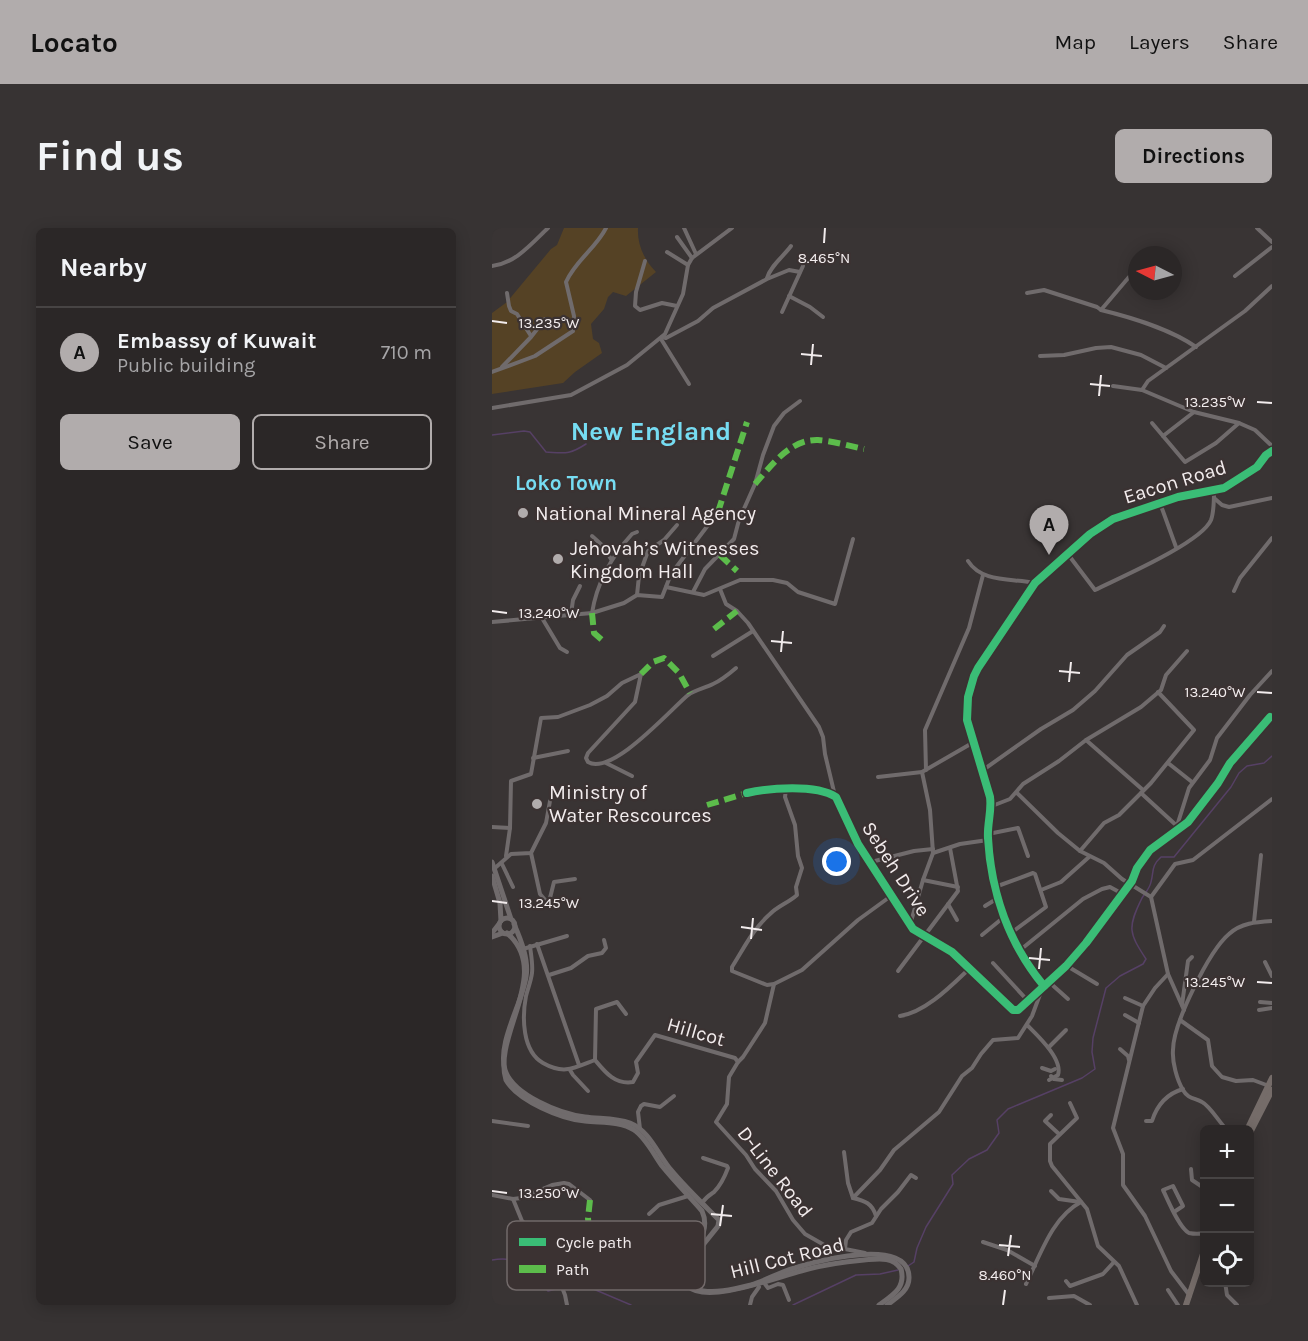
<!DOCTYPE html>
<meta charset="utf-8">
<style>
:root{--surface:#2b2727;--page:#373333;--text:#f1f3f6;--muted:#a6a5a7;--line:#474444;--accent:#b1acac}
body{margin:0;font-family:Karla,sans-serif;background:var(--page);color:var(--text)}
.controls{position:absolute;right:18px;bottom:18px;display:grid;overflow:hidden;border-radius:9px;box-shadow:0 3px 15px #0003}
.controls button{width:54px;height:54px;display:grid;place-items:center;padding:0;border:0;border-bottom:2px solid var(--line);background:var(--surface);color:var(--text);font:30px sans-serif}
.compass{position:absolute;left:636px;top:18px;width:54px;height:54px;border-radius:50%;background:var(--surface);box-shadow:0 3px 15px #0003;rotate:276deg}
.you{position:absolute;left:345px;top:634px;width:21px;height:21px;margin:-15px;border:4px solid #fff;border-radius:50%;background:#1a73e8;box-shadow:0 0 0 9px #1a73e833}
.badge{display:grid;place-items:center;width:39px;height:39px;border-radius:50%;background:var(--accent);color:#111;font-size:20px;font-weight:700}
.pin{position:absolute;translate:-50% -50px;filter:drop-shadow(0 2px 3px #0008)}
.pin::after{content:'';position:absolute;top:32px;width:21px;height:18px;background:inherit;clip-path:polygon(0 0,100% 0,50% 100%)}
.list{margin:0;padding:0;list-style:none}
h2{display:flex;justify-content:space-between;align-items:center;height:78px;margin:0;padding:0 24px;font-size:26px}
h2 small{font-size:20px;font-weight:400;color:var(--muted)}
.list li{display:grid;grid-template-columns:39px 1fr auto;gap:18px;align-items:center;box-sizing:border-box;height:90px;padding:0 24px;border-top:2px solid var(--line)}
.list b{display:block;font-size:22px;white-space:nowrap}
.list p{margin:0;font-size:20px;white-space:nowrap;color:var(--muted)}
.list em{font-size:20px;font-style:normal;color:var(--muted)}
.actions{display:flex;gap:12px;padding:18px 24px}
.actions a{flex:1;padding:14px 0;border:2px solid var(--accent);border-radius:9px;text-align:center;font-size:21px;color:var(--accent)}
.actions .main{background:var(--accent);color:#111}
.icon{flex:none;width:33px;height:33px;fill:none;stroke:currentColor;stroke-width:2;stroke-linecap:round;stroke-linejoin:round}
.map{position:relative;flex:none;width:780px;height:1077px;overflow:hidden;border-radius:9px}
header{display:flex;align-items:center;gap:36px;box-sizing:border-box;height:84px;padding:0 30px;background:var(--accent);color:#111}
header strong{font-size:28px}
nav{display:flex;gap:33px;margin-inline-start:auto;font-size:21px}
.intro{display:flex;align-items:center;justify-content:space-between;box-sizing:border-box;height:144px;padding:0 36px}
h1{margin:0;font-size:42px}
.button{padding:15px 27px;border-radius:9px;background:var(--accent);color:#111;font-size:21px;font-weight:700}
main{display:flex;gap:36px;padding:0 36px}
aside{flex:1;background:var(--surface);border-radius:9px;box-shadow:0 3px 15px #0003}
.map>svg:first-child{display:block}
</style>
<header>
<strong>Locato</strong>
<nav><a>Map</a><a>Layers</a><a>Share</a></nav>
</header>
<div class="intro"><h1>Find us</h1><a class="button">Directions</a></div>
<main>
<aside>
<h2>Nearby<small></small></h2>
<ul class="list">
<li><span class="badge">A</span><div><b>Embassy of Kuwait</b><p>Public building</p></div><em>710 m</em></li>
</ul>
<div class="actions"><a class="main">Save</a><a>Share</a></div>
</aside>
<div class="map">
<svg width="780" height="1077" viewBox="0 0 780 1077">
<rect width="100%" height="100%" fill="#393434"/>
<path fill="#554225" d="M72,0H146C145,16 152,32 164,44L134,68L121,64L116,69L112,81L99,96L101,111L107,115L110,125L83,144L71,155L0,166V85L15,74L59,21L65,17Z"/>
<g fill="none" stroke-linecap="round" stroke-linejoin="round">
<g stroke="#564065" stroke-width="1.5">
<path d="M0,207L32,203L38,204L54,224C73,225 77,227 94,216"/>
<path d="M0,1032C31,1027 38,1042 56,1063L85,1056L95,1057L99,1060L139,1077"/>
<path d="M416,1038L422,1034L425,1020L434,999L461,956L460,947L477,931L495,922L507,905L505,892L516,881L590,850L603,841L600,824L601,810L614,760L628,748L651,736L654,731C637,705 635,700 650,670C653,665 658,660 659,654C662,643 659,638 669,629H682L739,559L747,545L755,538L772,535L780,528"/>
<polyline points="301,1077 364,1047 388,1046 406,1042"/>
</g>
<g stroke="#706b6c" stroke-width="4">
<polyline points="192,0 204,26"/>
<polyline points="765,0 780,14"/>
<polyline points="185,9 200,30"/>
<polyline points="175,24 196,37"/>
<polyline points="153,33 144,64 143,78 148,82 170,75 185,78"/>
<path d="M0,38C24,35 39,16 56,0"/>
<polyline points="743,48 780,19"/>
<path d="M275,50C279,37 291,29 299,18"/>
<polyline points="15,65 17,78 19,83 25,86 39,108"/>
<path d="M535,65L552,62L605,79L609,82C638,89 680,102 704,119"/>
<polyline points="297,68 318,79 331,89"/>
<polyline points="609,82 637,49"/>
<polyline points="290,84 311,38"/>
<polyline points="170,109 174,110 206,93 221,80 275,51 297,42 308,44"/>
<polyline points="169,111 197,156"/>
<polyline points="548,128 572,127 604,120 619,119 649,127 674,140"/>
<polyline points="10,139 39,109 53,91"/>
<path d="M0,144L43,128L81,103L82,88L74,54C83,33 104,20 114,0"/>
<polyline points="621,158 650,162 702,184 747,195 763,202 780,218"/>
<polyline points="650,162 656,153 753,83 780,58"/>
<polyline points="0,180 79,167 135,137 173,106 191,66 196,37 200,30 240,0"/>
<polyline points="660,195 693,234 724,215 747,195"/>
<polyline points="671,208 702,184"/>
<polyline points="722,270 730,277 737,279 780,270"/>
<polyline points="668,275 684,319"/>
<polyline points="100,308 111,318 119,331"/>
<path d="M575,325L603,362C627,350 709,315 719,292C722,284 722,272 722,263"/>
<path d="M476,333C490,355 520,350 543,355"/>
<polyline points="174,359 212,367 248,352 281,352 295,355 306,364 343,376 361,311"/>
<polyline points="228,361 234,376 245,383 256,395 327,499 331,509 333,526 343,568"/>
<polyline points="742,363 748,350 780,310"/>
<polyline points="201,364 213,341 242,311 247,292 263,256 271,227 282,198 292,185 308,173"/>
<polyline points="145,367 147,348 156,323 172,312 185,297"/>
<path d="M100,385C105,354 120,328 140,306L145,304"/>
<polyline points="79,386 81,372 88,358"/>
<polyline points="50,390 68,420 75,424"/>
<polyline points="0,394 100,385 132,375 145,367 170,369 179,346 226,284"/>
<polyline points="221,428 261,403"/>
<polyline points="594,512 651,562"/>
<polyline points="41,530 76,523"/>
<polyline points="114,535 140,548"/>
<polyline points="676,535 700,554"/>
<polyline points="434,542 433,502 477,400 491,347"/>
<polyline points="491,542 549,501 581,482 603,463 635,427 668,404 672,398"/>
<polyline points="430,544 438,582 441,625"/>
<polyline points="386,549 430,544 482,514"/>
<path d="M294,561L293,569L303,597L306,628L310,640L304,659L305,667C296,675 286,678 278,686C261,701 252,720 240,739V743L275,757L282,756L310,742L366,692L399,668"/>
<path d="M255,565C277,560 324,556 344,569L366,616L421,701L460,724L521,782H526L574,738L594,715L640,653L645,640L658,622L696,594L726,555L738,535L778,489"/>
<polyline points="525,565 566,605 588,623 612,635 630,651 659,669 676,746 692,782"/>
<polyline points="649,565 685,598"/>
<polyline points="500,578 518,571 531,556 567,533 594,512 649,479 669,462 674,447 695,423"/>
<polyline points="0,599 18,600"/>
<polyline points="684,601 697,560 718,532 725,510 758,467 780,443"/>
<polyline points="496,606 526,600 536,628"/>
<polyline points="588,623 612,595 627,587 659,555 702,502 666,464"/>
<polyline points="39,625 48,666 54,673 67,677"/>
<path d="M14,628L18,600L19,553L39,546L49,490L66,489L98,477L115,468L130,455L149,446L143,474L96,525L94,530L96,534C120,548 177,483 196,467C203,462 213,460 221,456C230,452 237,446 244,440"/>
<polyline points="379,634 422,623 441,621"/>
<polyline points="10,636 21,659"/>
<polyline points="3,640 19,626 39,625 54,595 58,573"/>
<polyline points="431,652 466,659"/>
<polyline points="503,659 541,645 543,646 554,679 519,705"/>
<polyline points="549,662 569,654 597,629"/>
<polyline points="659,669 683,636 701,632 780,571"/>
<polyline points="57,674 62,654 83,651"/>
<polyline points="456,676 465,692"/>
<polyline points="493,678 506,670"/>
<polyline points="762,694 769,627"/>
<polyline points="418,697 431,652 441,625 468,616 496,612"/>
<polyline points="490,707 512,689"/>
<polyline points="45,716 87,837"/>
<path d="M38,718C39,727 41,736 40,745C39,753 36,760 34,768C30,789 30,823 51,835C72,847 82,840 103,832"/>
<polyline points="31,721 75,708"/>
<polyline points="527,723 591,671 610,661 618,659 629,665"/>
<polyline points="773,734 780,748"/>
<polyline points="501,735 536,773"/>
<polyline points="575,738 605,756"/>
<polyline points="406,743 466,663 458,620"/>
<polyline points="676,746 663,760 651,778 621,900 631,926 631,957 653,988 679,1043 698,1068"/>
<polyline points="57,747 79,740 96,728 110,725 114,720 112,712"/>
<polyline points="557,754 576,771"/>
<path d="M552,758C517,716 499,664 496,610C495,596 500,583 498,569L475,492L476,469L482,448L486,440L543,355L598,306L621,291L686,269L732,260L765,239L774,227L780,223"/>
<polyline points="633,770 651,778"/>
<polyline points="768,774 780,775"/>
<polyline points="690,777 696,733 700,729"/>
<polyline points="767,782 780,780"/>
<polyline points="633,787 647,795"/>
<path d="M408,788C434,784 459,758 478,740"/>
<polyline points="688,792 716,812 720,838 730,849 744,853 761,852 777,858"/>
<path d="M535,797C546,808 571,831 566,847L557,852"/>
<polyline points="557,819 574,802"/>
<polyline points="628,821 636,828 637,832"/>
<path d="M103,832C113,844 123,857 141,854L146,845L144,834L163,807L243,830L246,834L237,849L235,876L224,894L254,927L263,941L284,963L301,992L313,1006L334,1018L353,1021"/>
<polyline points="103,832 104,781 125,774 134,786"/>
<polyline points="246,834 251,829 273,795 282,756"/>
<polyline points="550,840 559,843 563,841"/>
<polyline points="78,842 81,847 96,863"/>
<polyline points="559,848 562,851 570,852"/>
<polyline points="578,875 585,890 558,916 558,933 560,938 595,981 606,1018 627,1038 645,1077"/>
<polyline points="559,887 553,893 567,906"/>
<polyline points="0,893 36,898"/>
<path d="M654,893H660C665,877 674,866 691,861"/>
<polyline points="148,901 146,884 149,878 152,876 168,879 182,868"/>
<path d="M735,902C727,894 718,878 710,874C703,870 696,871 691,862C685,852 680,834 681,822C681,796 717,723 737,706C749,695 764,694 780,693"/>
<polyline points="352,924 356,955 361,970"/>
<polyline points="699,941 700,952 712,960"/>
<polyline points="559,963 567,971 588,974"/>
<polyline points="0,967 21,971 29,970 60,957 72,955 77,956 98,972"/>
<polyline points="361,970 388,942 402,922 447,884 470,848 480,840 489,826 501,812 526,810 540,788 550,761"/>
<path d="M361,970C373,973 380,975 384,988"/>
<polyline points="21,971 30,993 48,1009 55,1021 73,1067 75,1077"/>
<path d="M210,975C214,969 216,968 222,964C228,958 233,948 236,940L235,938L211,930"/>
<path d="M682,984L691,978L681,958L671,962C676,972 687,1000 697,1005C702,1006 708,1006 712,1005"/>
<polyline points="157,986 167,977 196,968"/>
<polyline points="491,1014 515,1022 543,1038"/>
<polyline points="373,1025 353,1021 354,1012 359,1004 380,995 389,981 406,964 419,947 424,950"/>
<polyline points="574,1053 578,1058 611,1046 622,1034"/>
<polyline points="733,1054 735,1067 745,1077"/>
<polyline points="273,1056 276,1060 286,1056 291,1057 297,1072"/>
<path d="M534,1056C548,1028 560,989 589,974"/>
<polyline points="676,1062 686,1077"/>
<polyline points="557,1070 582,1068 598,1077"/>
<polyline points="258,1077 260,1069 267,1059"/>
</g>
<g stroke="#706b6c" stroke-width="5">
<polyline points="0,634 19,691"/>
<polyline points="0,648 8,675 9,693"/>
<circle cx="15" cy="698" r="8"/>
<path d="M22,696C29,712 37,732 34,749C30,776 5,815 13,842C21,867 68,886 93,889C107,891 124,890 138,895C158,903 166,927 179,942C194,960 211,976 227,992L226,998C214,1015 184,1040 204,1061C219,1067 243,1061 259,1057C275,1052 290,1043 306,1039C329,1032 418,1009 417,1050C417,1063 404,1070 395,1077"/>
<polyline points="0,705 7,696"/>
<path d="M15,705C61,745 0,807 14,852C26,873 70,891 93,893C109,895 128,893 142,902C154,910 162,927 170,938C183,954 197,968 210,983C224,1014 179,1032 196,1058C214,1077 285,1049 309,1043C329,1037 350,1034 372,1032C386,1031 400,1028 409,1041C414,1060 401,1067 387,1077"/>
<polyline points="0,709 11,705"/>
</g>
<g stroke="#756c69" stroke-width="6">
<polyline points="755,902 780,850"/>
<polyline points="758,905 780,862"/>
<polyline points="694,1077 712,1023"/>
</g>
<g stroke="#5cbc4b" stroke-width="6" stroke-dasharray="12 6" stroke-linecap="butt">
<path d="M263,256C279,238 298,211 326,212C341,213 357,218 372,221"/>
<polyline points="226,284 255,194"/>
<polyline points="228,327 245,343"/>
<polyline points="100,385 102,405 110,412"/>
<polyline points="222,401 245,383"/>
<polyline points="149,446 161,434 172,430 187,445 198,465"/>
<polyline points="215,577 255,565"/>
<path d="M98,972L96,990L98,1015C115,1030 134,1024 155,1021"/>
</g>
<defs>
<g id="cycleway">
<path d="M255,565C277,560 324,556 344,569L366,616L421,701L460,724L521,782H526L574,738L594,715L640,653L645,640L658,622L696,594L726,555L738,535L778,489"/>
<path d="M552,758C517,716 499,664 496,610C495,596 500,583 498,569L475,492L476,469L482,448L486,440L543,355L598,306L621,291L686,269L732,260L765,239L774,227L780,223"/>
</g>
</defs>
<use href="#cycleway" stroke="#3b3232" stroke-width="11"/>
<use href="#cycleway" stroke="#3abd76" stroke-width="8"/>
</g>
<path fill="none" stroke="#f2eced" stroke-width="2" d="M332,15L333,0M0,93L15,95M309,126L330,128M319,137L321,116M598,156L618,158M607,168L609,147M765,174L780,175M0,383L15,385M279,413L300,415M289,424L291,403M567,443L588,445M577,454L579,434M765,464L780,465M0,673L15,675M249,699L270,702M259,711L261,690M537,730L558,732M547,741L549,720M765,754L780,755M0,963L15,965M219,986L240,988M228,998L231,977M507,1017L528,1019M516,1028L519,1007M511,1077L513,1062"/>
<g fill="#b1acac" stroke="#3b3232" stroke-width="2">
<circle cx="31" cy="285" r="6"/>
<circle cx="66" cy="331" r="6"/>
<circle cx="45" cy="576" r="6"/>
</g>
<g text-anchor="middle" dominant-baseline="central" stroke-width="4.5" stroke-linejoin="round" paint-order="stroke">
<g font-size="20" fill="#f2eced" stroke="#3b3232">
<text transform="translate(683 254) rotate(-17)">Eacon Road</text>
<text transform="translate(404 641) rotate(57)">Sebeh Drive</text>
<text transform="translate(204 804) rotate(16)">Hillcot</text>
<text transform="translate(283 944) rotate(52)">D-Line Road</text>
<text transform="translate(295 1030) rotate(-14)">Hill Cot Road</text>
</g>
<g font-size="20" fill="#f2eced" stroke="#3b3232" text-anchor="start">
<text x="43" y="285">National Mineral Agency</text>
<text x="78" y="320">Jehovah’s Witnesses<tspan x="78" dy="23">Kingdom Hall</tspan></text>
<text x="57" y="564">Ministry of<tspan x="57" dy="23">Water Rescources</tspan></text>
</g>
<g font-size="21" font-weight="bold" fill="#76dcf2" stroke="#3b3232">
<text x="74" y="255">Loko Town</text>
</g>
<g font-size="26" font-weight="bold" fill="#76dcf2" stroke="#3b3232">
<text x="159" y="203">New England</text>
</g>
</g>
<rect x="15" y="993" width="198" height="69" rx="9" fill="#3b3232" stroke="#726a6a" stroke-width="1.5"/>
<rect x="27" y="1010" width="27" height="8" fill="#3abd76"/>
<rect x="27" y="1037" width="27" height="8" fill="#5cbc4b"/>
<g font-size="16" fill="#f2eced">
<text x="64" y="1020">Cycle path</text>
<text x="64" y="1047">Path</text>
</g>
<g font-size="15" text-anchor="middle" fill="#f2eced" stroke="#3b3232" stroke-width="4.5" stroke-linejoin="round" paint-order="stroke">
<text x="332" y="35">8.465°N</text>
<text x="57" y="100">13.235°W</text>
<text x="723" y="179">13.235°W</text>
<text x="57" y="390">13.240°W</text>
<text x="723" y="469">13.240°W</text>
<text x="57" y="680">13.245°W</text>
<text x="723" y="759">13.245°W</text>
<text x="57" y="970">13.250°W</text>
<text x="513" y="1052">8.460°N</text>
</g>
</svg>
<div class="controls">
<button>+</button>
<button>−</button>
<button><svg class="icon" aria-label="locate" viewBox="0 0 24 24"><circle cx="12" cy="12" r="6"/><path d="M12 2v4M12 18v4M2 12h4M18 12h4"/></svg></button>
</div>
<svg class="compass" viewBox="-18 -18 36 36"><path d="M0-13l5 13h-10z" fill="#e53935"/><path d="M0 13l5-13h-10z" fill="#a6a5a7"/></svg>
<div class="you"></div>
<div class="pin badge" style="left:557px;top:327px">A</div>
</div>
</main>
